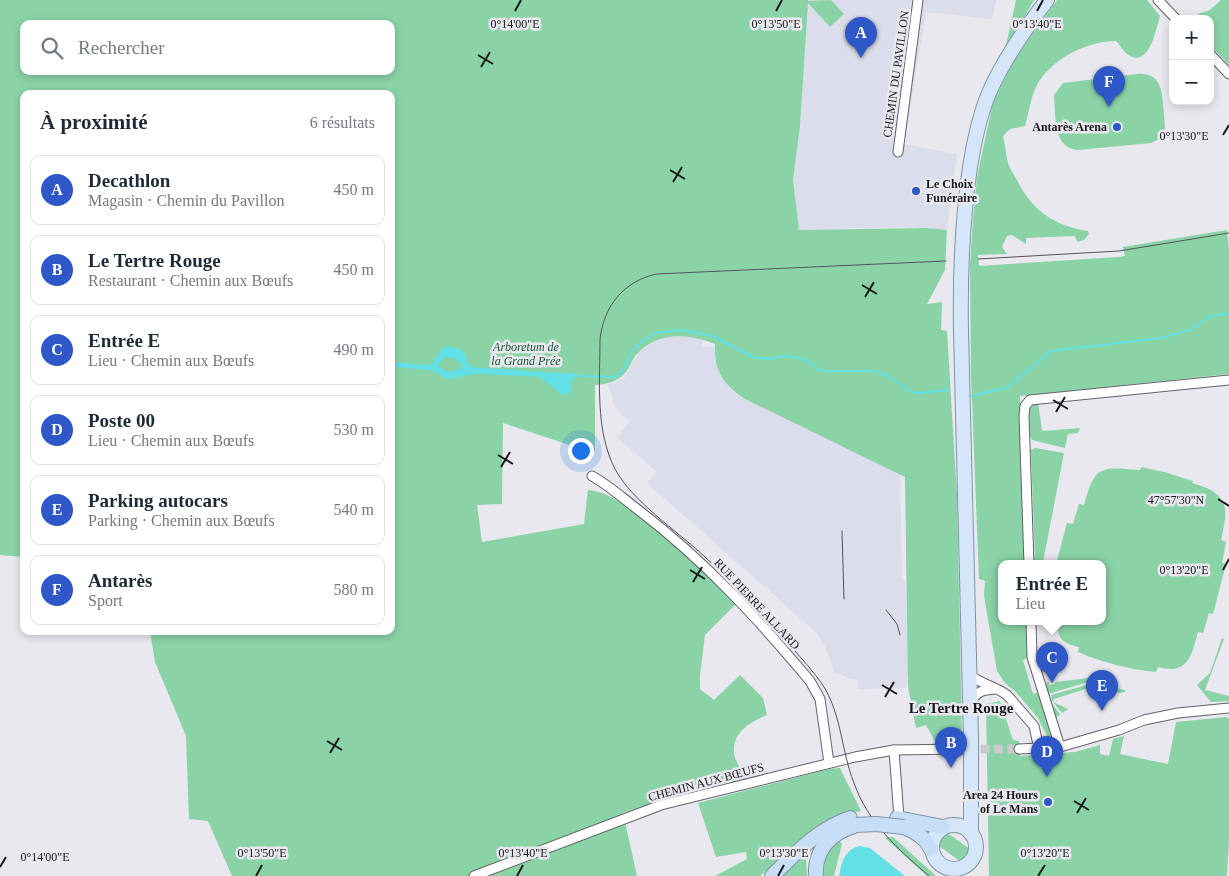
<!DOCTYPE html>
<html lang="fr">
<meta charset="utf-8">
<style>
:root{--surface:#fff;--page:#f2f2f3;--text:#1f2937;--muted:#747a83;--line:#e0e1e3;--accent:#2e57c7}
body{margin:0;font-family:"Times New Roman",serif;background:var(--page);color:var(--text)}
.controls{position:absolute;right:15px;top:15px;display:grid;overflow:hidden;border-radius:10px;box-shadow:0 2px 8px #0003}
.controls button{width:45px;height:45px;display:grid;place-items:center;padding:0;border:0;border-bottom:1px solid var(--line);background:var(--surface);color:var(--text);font:25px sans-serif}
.you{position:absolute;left:580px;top:450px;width:18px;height:18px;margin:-12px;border:4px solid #fff;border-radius:50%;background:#1a73e8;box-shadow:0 0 0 8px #1a73e833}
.badge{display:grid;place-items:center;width:32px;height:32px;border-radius:50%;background:var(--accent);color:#fff;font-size:16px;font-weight:700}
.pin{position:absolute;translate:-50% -41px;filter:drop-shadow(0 1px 2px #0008)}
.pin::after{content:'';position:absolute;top:26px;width:18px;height:15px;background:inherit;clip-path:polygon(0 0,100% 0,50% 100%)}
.popup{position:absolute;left:998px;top:560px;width:108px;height:65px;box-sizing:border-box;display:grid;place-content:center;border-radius:10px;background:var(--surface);filter:drop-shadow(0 1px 4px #0005);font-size:16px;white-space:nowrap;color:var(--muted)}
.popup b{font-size:19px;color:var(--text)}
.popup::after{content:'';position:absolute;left:50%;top:100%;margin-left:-10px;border:10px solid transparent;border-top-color:var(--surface)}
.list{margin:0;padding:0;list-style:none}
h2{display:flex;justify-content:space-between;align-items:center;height:65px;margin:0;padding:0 20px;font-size:21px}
h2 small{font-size:16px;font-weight:400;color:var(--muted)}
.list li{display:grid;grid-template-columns:32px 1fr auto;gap:15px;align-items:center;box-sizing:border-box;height:70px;margin:0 10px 10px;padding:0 10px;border:1px solid var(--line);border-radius:10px}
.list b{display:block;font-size:19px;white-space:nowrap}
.list p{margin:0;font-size:16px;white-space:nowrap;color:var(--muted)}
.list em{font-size:16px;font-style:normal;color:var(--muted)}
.icon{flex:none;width:28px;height:28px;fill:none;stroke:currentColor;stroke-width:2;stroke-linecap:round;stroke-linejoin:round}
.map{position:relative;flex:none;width:1229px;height:876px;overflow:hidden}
.search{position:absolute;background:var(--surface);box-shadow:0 2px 8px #0003;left:20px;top:20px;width:375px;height:55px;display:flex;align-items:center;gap:12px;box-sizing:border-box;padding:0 18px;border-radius:10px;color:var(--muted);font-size:19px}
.panel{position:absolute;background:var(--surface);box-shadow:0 2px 8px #0003;left:20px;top:90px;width:375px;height:545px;border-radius:10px}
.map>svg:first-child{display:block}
</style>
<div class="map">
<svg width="1229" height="876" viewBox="0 0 1229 876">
<rect width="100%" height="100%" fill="#e8e8ee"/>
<g fill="#dcddea">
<polygon points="808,0 996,0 992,19 926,12 904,144 957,154 947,230 903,227 799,230 793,180 800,126"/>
<polygon points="667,335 689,335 703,340 702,346 715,347 715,358 730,389 745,399 900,474 902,577 905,581 909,659 906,688 858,689 858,680 850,679 835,672 825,647 817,633 647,483 657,472 617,437 630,422 621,414 614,405 608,384 616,382 625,377 634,360 640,352 651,343"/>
</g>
<g fill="#8ad3a7" fill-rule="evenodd">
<path d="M0,0H808V1L831,0L844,14L830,27L808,3L800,126L793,180L799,230L926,228L947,230L945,270L927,304L942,302L941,330L947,331L957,496L962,739L956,745H937L926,725L916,728L908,687L905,477L745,399C723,384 714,371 715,344C688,333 657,331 636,355C632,360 630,367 626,372C618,382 607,384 595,385V451L591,450V452L503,423L502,504L477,505L482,542L584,524L588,490C594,491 601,492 607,495C652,518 699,569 736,604L705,635L700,675V689L714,700L740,675L763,698L767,715C751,722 732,732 734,753C735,761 742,771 745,779L663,800L623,813L637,876H232L208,821L189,819L186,736L155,662L150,631H391V94H24V557L0,555ZM24,24H391V71H24Z"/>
<polygon points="1016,0 1034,0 1020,25 1006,45"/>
<path d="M1057,0H1147L1160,16C1156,29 1149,70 1127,54C1123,51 1120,45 1116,41C1087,41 1051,59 1037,85C1030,99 1029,112 1025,126L1010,129L1003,136C1005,145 1006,154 1008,163C1010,169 1014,175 1017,180C1032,211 1055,226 1088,231L1089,234L1084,240L1077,242L1075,236L1026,238V244L1012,235L1007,236L1002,247L1007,254L978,255L979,266L1119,257L1125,256L1123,247L1227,230L1229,250V374L1020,396L1027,564H1002V622H1028L1029,657L1023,660L1033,694L1040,692C1044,706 1053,724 1050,737L1047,736L1038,718L1016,692L1005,683L997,671L984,596L985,581L979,579L971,375L970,265L973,219L977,177L993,102L1015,58Z"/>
<polygon points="1221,0 1229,0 1229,65 1210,45 1210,19 1200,19 1198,14 1210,10"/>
<path d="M1137,74C1163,72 1162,94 1164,113C1164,119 1166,127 1164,133C1161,138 1156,141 1151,143L1078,150C1052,148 1056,115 1054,95L1063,83Z"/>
<polygon points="1038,402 1042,431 1080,428 1078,433 1068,434 1065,448 1032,440 1029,435 1028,409 1032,405"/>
<polygon points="1035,448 1064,453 1043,562 1033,562 1035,558 1031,450"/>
<path d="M1141,467L1164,472L1193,481L1192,483C1229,493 1229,507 1221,540L1226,542L1222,563L1226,564L1213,614L1209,613L1203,633L1198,632C1191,657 1188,675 1158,667L1156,672C1129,669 1103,663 1078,652L1079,647C1062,643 1058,639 1057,622H1102V564H1056L1067,523L1073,524L1079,504L1084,505C1095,465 1100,467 1140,470Z"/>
<polygon points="1222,638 1224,639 1205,690 1229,696 1229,701 1211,702 1197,685 1210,673"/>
<polygon points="1098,677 1098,679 1048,694 1051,703 1060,714 1057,717 1051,710 1044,683 1049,682 1049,685 1055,684 1055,682"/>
<polygon points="1101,681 1112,684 1112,687 1125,690 1125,692 1119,693 1101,684 1054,699 1053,702 1068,709 1062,713 1052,701 1051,695"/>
<polygon points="1000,701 1013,740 1019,741 1020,756 1075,752 1100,745 1100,754 1109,756 1113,739 1124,736 1120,754 1168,764 1176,722 1226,717 1229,719 1229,840 1227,876 989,876 986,704"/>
<path d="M840,768L861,811C821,819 790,850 760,876H715L747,859L746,852L716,857L698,803L829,769Z"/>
<polygon points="946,832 970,849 967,857 961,862 939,846 937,849 937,844 939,843 943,834"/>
<polygon points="893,837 936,876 927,876 885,838"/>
<path d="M838,839L842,844L834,876H824C823,862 827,848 838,839Z"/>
<polygon points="801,855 806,857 807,876 781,876"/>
</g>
<g fill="#62e0e5" fill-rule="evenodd">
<path d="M449,347C471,348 461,358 472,367L557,373H571L582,376L573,378L570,392L564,396L539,377L479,374L468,375L451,379L445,378L431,370L391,367V362L430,365L433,363L442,348ZM447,357L453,358L461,363V369L448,372L439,366L440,362Z"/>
<path d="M859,846L870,848L905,876H839C842,861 844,851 859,846Z"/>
</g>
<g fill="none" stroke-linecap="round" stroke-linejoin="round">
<g stroke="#62e0e5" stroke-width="2">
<polyline points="582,376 615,377 622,372 633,350 642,342 655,333 681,330 713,336 755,358 770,359 784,356 797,357 808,361 816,368 824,371 875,371 888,376 910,391 918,393 949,390"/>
<polyline points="972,396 1008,387 1051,351 1161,338 1190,330 1209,317 1229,313"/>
</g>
<polyline stroke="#c9c9ce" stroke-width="9" stroke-dasharray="9 4.5" stroke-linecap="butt" points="967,749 1019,749"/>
<defs>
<g id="minor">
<polyline points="1158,0 1176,19"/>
<polyline points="1210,54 1229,74"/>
<polyline points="898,152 918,0"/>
<path d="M592,476C610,486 625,500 641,512C705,561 759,620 810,681L820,699L829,763"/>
<polyline points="1029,564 1024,416 1025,406 1030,400 1229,380"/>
<polyline points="1031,622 1032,657 1060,747"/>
<path d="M969,674C980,684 995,686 1007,695L1034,726L1039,749"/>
<path d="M971,702C977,691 983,690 995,689"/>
<polyline points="1019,749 1060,747 1119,730 1144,720 1178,713 1229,708"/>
<polyline points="894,750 899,818"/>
<polyline points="474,876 661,805 855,757 894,750 962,749"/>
</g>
<g id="primary">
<path d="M971,739L961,331C960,276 962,222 970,167C974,142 979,117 989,93C1003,60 1025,29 1047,0"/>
<polyline points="971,756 971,834"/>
<circle cx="954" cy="847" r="22"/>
</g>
<g id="trunk">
<polyline points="897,818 943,827"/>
<path d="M904,827C916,832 925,837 931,849"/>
<path d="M772,876C796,853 818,829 850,818"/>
<path d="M816,876C814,851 830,833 854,826"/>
</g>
</defs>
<use href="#minor" stroke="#626268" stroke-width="11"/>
<use href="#primary" stroke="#8094a7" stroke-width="16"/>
<use href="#trunk" stroke="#8094a7" stroke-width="16"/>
<use href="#minor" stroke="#fff" stroke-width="9"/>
<use href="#primary" stroke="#d4e6f8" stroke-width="14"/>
<use href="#trunk" stroke="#c6def6" stroke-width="14"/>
<g stroke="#545457" stroke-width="1">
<polyline points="978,259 1119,251 1229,233"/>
<polyline points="842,531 844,599"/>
<polyline points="886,610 897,624 900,635"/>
<path d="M929,876C898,849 868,823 854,783C840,748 842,708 817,677C804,660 789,645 775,629C752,604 729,579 704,556C677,531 632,501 615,469C595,430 600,381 600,339C604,306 623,282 656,274L946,261"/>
</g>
<defs>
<polyline id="primary-bridge" points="971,739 971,756"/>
<polyline id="trunk-bridge" points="856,825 876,824 904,827"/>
</defs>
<use href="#primary-bridge" stroke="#8094a7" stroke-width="16" stroke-linecap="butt"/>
<use href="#trunk-bridge" stroke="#8094a7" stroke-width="16" stroke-linecap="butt"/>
<use href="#primary-bridge" stroke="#d4e6f8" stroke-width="14"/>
<use href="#trunk-bridge" stroke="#c6def6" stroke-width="14"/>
</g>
<path fill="none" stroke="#19191b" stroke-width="2" d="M515,11L521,0M776,11L782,0M1037,11L1043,0M478,55L493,64M481,67L490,52M1223,135L1229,125M670,170L685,179M673,182L682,167M862,285L877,294M865,297L874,282M1053,400L1068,409M1056,412L1065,397M498,455L513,464M501,467L510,452M1218,499L1229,506M690,570L705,579M1223,570L1229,559M693,582L702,567M882,685L897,694M885,697L894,682M327,741L342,750M330,753L339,738M1074,801L1089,810M1077,813L1086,798M0,867L6,857M256,876L262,865M517,876L523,865M778,876L784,865M1038,876L1045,865"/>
<g fill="#2e57c7" stroke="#e8e8ee" stroke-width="2">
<circle cx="1117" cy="127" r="5"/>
<circle cx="916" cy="191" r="5"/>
<circle cx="1048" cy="802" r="5"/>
</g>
<g text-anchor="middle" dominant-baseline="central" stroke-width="5" stroke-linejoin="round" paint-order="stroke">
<g font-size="12" fill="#19191b" stroke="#e8e8ee">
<text transform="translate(896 74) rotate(-82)">CHEMIN DU PAVILLON</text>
<text transform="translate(757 604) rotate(47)">RUE PIERRE ALLARD</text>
<text transform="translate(706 782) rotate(-15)">CHEMIN AUX BŒUFS</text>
</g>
<g font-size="12" font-weight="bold" fill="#19191b" stroke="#e8e8ee" text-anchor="end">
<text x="1107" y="127">Antarès Arena</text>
<text x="926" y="184" text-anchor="start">Le Choix<tspan x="926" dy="14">Funéraire</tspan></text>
<text x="1038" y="795">Area 24 Hours<tspan x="1038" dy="14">of Le Mans</tspan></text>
</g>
<g font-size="12" font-style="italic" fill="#125535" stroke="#e8e8ee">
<text x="526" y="347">Arboretum de<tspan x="526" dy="14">la Grand Prée</tspan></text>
</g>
<g font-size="15" font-weight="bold" fill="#19191b" stroke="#e8e8ee">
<text x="961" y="708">Le Tertre Rouge</text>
</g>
</g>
<g font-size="12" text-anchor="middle" fill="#19191b" stroke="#e8e8ee" stroke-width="5" stroke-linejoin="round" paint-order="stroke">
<text x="776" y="28">0°13'50"E</text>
<text x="515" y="28">0°14'00"E</text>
<text x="1037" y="28">0°13'40"E</text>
<text x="1184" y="140">0°13'30"E</text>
<text x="1176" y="504">47°57'30"N</text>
<text x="1184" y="574">0°13'20"E</text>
<text x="262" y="857">0°13'50"E</text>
<text x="523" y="857">0°13'40"E</text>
<text x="784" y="857">0°13'30"E</text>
<text x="1045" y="857">0°13'20"E</text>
<text x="45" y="861">0°14'00"E</text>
</g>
</svg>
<div class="controls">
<button>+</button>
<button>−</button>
</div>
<div class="you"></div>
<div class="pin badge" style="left:861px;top:58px">A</div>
<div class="pin badge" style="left:951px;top:768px">B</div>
<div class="pin badge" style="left:1052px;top:683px">C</div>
<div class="popup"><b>Entrée E</b>Lieu</div>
<div class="pin badge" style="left:1047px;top:777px">D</div>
<div class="pin badge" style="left:1102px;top:711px">E</div>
<div class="pin badge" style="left:1109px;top:107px">F</div>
<div class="search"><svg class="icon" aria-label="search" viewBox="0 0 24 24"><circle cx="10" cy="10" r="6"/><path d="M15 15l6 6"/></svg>Rechercher</div>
<section class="panel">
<h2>À proximité<small>6 résultats</small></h2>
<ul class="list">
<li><span class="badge">A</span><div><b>Decathlon</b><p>Magasin · Chemin du Pavillon</p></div><em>450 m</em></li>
<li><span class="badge">B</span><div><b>Le Tertre Rouge</b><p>Restaurant · Chemin aux Bœufs</p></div><em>450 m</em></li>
<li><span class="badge">C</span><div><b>Entrée E</b><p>Lieu · Chemin aux Bœufs</p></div><em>490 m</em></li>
<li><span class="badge">D</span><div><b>Poste 00</b><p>Lieu · Chemin aux Bœufs</p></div><em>530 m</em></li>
<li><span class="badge">E</span><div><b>Parking autocars</b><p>Parking · Chemin aux Bœufs</p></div><em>540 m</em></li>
<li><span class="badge">F</span><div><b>Antarès</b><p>Sport</p></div><em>580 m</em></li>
</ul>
</section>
</div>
